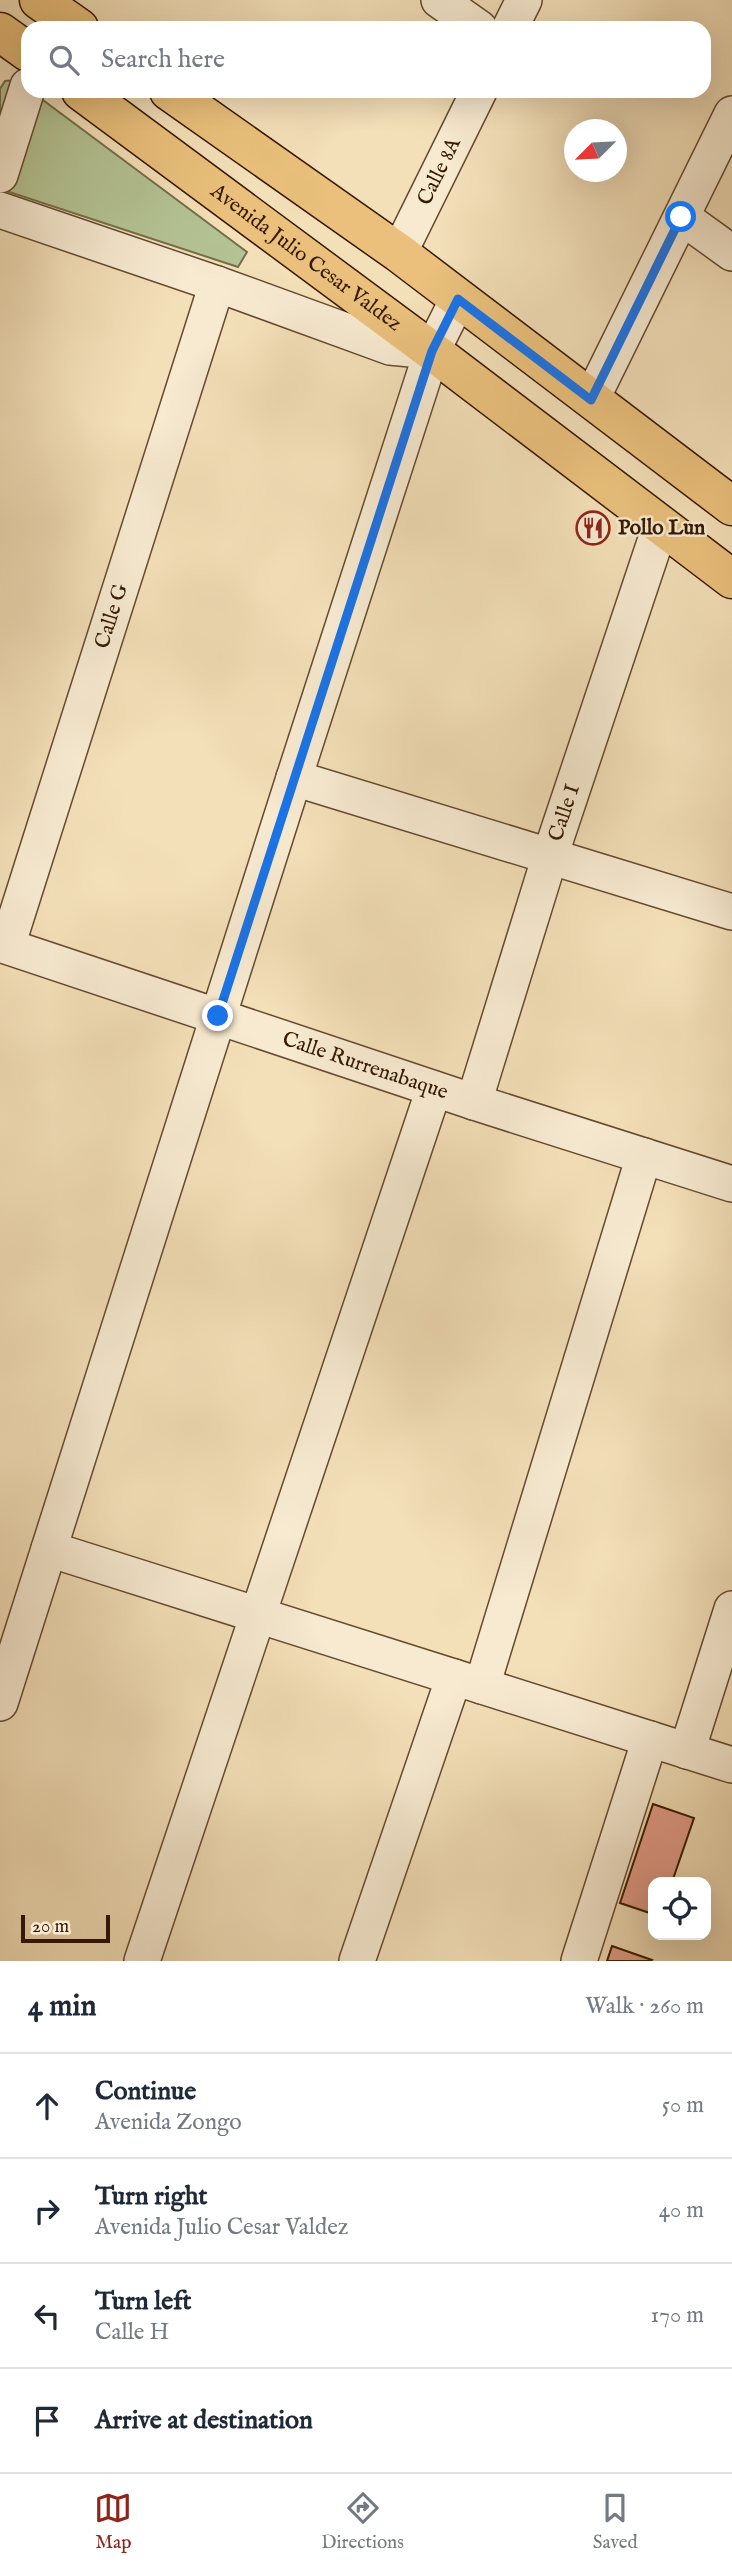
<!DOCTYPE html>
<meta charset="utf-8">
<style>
:root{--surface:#fff;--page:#f6f6f7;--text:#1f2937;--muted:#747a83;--line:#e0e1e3;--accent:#8f2418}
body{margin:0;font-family:"IM FELL English",serif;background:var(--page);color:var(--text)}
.controls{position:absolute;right:21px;bottom:21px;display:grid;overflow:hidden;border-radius:14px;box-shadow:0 7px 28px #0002}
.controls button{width:63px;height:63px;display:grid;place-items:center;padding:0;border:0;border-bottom:2px solid var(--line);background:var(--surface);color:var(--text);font:35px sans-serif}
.compass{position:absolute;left:564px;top:119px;width:63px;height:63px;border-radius:50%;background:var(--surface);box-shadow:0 7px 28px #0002;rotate:246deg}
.scale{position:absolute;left:21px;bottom:18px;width:89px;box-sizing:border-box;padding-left:7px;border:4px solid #351900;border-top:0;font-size:19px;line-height:24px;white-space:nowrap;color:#351900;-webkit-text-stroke:5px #f7ead1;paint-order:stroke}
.stop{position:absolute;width:21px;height:21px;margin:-16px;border:5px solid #1a73e8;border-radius:50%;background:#fff}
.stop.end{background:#1a73e8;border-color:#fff;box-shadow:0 2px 7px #0008}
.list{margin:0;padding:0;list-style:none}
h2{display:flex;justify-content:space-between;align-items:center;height:91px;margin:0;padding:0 28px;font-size:30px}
h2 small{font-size:23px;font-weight:400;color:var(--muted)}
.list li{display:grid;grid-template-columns:46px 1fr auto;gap:21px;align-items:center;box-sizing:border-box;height:105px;padding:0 28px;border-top:2px solid var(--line)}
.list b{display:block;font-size:26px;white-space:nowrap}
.list p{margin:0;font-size:23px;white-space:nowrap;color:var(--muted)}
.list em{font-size:23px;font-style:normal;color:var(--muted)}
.icon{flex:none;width:38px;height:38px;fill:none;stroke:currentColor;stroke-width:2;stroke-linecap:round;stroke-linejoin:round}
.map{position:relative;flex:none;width:732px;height:1961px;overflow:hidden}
.search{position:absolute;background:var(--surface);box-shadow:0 7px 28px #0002;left:21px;right:21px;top:21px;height:77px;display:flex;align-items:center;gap:18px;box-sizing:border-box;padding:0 24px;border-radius:21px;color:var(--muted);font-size:26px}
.sheet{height:511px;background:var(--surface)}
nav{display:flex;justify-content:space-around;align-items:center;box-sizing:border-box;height:98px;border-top:2px solid var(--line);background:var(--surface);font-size:19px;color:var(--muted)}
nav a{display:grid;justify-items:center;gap:4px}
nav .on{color:var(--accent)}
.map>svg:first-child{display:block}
</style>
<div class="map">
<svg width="732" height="1961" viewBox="0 0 732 1961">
<rect width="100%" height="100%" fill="#f3dfb8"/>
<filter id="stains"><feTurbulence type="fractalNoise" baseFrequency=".00286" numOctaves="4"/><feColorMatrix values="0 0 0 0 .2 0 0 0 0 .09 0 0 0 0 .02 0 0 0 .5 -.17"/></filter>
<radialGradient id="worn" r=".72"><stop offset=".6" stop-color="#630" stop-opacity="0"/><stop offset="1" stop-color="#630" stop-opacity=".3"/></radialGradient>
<polygon fill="#b4c394" stroke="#746e4a" stroke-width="2" points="16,80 247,252 238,267 0,189 0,89 5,81"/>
<g fill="#e49c89" stroke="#351900" stroke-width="2">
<polygon points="653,1804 694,1818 672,1882 653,1882 653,1914 620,1903"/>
<polygon points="612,1946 652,1960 651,1961 607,1961"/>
</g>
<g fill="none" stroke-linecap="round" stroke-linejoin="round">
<defs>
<g id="street">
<polyline points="439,0 479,28"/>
<polyline points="510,28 524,0"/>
<polyline points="0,175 28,86"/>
<polyline points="0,210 217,284 390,347 432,351"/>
<polyline points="682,217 732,253"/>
<path id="s1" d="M399,253L479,91"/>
<polyline points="591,400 732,114"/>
<polyline points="294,778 732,912"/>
<path id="s2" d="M0,944L474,1102L732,1184"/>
<path id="s3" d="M7,946L217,284"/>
<path id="s4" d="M474,1102L550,856L661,524"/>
<polyline points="49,1549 732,1765"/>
<polyline points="482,1686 644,1156"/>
<polyline points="0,1703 294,778 432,351 458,299"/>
<polyline points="687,1751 732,1609"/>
<polyline points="142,1961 434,1089"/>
<polyline points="357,1961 454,1677"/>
<polyline points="579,1961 650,1739"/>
</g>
<g id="primary">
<polyline points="39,0 79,28"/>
<polyline points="0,32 28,52"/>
<path id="s5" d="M81,91L432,351L732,579"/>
<polyline points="169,91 399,253 732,506"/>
</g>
</defs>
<use href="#street" stroke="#644a2e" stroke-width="38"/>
<use href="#primary" stroke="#351900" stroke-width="41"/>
<use href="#street" stroke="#f7ead1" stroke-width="35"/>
<use href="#primary" stroke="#eac07c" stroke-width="38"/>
</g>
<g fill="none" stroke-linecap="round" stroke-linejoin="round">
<polyline stroke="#1a73e8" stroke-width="9" points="218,1016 432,351 458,299 591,400 681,217"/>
</g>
<defs>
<symbol id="restaurant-ring" viewBox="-11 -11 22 22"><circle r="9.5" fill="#f7ead1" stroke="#8f2418" stroke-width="1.5"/><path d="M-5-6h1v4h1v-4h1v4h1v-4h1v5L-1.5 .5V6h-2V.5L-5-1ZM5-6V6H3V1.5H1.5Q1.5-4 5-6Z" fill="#8f2418"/></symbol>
</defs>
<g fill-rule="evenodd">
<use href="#restaurant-ring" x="574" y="509" width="38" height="38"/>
</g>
<g text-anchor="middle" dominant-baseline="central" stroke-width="5" stroke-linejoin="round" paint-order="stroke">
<g font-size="21" fill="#351900" stroke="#f7ead1">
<text stroke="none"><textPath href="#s1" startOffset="91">Calle 8A</textPath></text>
<text stroke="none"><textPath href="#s5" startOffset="280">Avenida Julio Cesar Valdez</textPath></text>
<text stroke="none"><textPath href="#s3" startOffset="346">Calle G</textPath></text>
<text stroke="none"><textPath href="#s4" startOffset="303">Calle I</textPath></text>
<text stroke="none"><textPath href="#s2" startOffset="385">Calle Rurrenabaque</textPath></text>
</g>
<g font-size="21" font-weight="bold" fill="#351900" stroke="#f7ead1" text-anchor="start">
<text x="618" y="528">Pollo Lun</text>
</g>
</g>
<rect width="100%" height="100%" filter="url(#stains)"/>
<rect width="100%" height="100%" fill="url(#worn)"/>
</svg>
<div class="controls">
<button><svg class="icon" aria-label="locate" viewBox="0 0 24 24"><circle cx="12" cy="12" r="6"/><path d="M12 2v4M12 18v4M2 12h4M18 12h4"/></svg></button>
</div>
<svg class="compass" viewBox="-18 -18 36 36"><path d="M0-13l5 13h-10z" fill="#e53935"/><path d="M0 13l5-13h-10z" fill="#747a83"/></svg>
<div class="scale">20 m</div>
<div class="stop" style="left:681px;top:217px"></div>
<div class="stop end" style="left:218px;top:1016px"></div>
<div class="search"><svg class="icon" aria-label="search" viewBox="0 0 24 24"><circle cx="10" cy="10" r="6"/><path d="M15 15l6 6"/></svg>Search here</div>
</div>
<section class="sheet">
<h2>4 min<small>Walk · 260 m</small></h2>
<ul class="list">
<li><svg class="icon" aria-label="ahead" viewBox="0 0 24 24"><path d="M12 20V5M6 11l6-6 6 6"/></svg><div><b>Continue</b><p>Avenida Zongo</p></div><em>50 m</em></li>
<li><svg class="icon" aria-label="right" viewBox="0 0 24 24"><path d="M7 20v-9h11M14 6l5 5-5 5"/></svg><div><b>Turn right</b><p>Avenida Julio Cesar Valdez</p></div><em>40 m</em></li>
<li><svg class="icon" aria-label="left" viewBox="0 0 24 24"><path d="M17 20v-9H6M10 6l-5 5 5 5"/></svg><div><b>Turn left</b><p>Calle H</p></div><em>170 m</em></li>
<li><svg class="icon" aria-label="arrive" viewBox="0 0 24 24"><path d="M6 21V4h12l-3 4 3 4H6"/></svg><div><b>Arrive at destination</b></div></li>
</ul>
</section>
<nav>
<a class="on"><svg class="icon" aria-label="map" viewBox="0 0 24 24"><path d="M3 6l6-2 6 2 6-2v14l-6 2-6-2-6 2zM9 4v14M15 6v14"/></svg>Map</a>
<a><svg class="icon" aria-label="directions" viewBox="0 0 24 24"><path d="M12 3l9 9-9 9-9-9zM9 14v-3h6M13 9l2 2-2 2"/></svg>Directions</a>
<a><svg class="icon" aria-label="saved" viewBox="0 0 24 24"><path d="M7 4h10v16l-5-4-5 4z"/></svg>Saved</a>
</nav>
